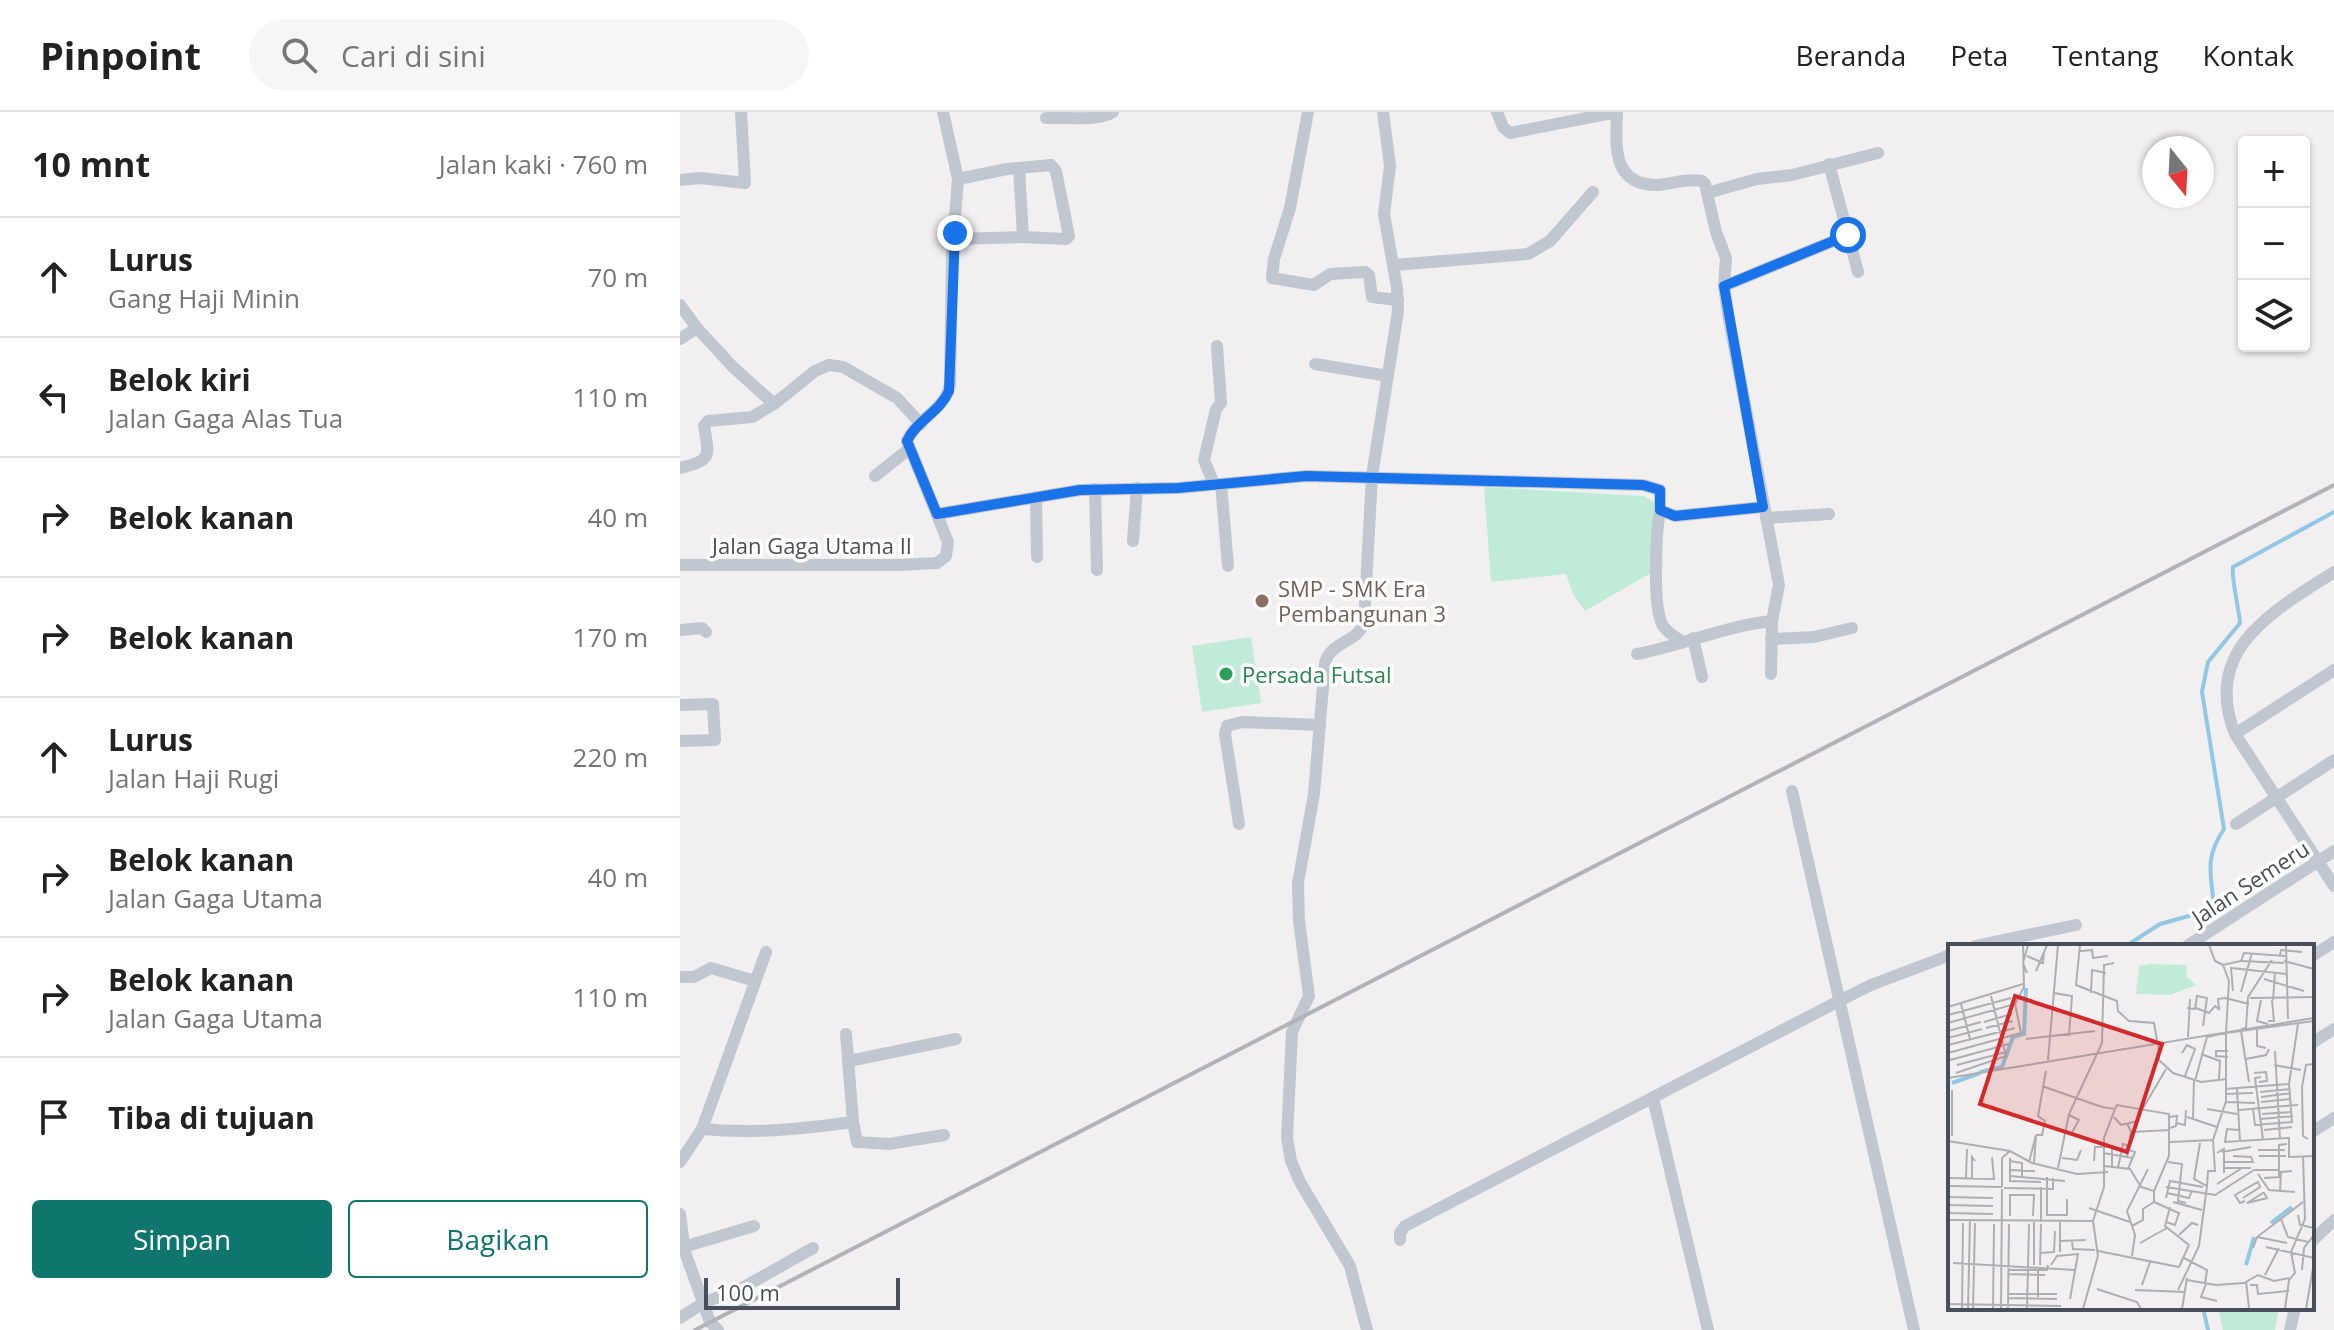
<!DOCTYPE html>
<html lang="id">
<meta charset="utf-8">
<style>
:root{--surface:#fff;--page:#f6f6f6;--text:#222;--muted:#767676;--line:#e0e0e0;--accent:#0f766e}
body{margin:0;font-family:"Open Sans",sans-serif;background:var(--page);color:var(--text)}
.controls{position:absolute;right:24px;top:24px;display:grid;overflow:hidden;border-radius:8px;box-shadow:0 2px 6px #0004}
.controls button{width:72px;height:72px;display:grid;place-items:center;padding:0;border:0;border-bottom:2px solid var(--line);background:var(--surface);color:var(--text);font:40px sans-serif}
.compass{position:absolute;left:1462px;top:24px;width:72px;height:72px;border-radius:50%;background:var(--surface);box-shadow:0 2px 6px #0004;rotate:162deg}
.scale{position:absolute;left:24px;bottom:20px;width:196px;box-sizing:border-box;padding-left:8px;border:4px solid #484f5b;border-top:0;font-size:22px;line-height:28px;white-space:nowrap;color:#484f5b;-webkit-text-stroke:6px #fff;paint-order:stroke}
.stop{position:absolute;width:24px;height:24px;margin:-18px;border:6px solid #1a73e8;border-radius:50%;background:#fff}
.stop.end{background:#1a73e8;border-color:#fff;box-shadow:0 2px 8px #0008}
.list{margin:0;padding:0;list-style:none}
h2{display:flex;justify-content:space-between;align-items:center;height:104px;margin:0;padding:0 32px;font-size:34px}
h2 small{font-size:26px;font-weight:400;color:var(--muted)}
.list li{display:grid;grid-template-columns:52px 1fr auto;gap:24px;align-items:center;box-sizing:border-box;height:120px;padding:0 32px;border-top:2px solid var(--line)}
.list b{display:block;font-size:30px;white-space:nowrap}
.list p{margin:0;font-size:26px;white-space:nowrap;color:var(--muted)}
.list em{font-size:26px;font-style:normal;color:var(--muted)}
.actions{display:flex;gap:16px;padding:24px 32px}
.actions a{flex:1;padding:18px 0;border:2px solid var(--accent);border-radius:8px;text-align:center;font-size:28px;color:var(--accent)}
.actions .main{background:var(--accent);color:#fff}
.icon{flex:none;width:44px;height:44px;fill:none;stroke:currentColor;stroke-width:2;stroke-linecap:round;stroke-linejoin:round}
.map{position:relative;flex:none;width:1654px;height:1218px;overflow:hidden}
header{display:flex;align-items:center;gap:48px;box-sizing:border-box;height:112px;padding:0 40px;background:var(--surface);border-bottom:2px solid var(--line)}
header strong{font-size:38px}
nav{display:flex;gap:44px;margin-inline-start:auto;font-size:28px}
.search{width:560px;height:72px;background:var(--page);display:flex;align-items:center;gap:20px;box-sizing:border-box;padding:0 28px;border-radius:44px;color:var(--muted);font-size:30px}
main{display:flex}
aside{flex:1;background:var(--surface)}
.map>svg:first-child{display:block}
</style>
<header>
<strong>Pinpoint</strong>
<div class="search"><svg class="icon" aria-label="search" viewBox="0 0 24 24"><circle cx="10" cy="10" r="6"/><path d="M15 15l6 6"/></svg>Cari di sini</div>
<nav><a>Beranda</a><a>Peta</a><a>Tentang</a><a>Kontak</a></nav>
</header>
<main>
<aside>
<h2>10 mnt<small>Jalan kaki · 760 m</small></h2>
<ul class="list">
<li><svg class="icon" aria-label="ahead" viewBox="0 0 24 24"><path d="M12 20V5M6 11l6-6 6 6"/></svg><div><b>Lurus</b><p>Gang Haji Minin</p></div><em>70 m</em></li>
<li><svg class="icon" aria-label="left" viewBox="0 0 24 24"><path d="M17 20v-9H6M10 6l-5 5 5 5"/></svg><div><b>Belok kiri</b><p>Jalan Gaga Alas Tua</p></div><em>110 m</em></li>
<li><svg class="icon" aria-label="right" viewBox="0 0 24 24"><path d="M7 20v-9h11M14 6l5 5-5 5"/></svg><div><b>Belok kanan</b></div><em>40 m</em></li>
<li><svg class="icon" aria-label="right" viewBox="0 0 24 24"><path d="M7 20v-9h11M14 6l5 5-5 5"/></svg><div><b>Belok kanan</b></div><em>170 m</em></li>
<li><svg class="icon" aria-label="ahead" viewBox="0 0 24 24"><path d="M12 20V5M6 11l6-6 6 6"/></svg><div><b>Lurus</b><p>Jalan Haji Rugi</p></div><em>220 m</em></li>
<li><svg class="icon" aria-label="right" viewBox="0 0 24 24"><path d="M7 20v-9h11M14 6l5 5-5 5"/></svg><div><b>Belok kanan</b><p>Jalan Gaga Utama</p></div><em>40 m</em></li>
<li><svg class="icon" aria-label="right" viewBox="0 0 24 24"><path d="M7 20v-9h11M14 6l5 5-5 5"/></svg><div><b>Belok kanan</b><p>Jalan Gaga Utama</p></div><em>110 m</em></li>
<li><svg class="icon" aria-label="arrive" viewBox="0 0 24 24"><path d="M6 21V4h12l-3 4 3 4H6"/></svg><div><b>Tiba di tujuan</b></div></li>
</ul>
<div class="actions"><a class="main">Simpan</a><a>Bagikan</a></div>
</aside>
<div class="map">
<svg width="1654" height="1218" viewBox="0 0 1654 1218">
<rect width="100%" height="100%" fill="#f1efef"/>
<g fill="#c0ecd7">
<polygon points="804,375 964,384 976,391 980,405 983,454 905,499 894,484 886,462 811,470"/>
<polygon points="571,525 581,591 522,600 512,534"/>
<polygon points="1538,1196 1599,1196 1595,1218 1543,1218"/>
</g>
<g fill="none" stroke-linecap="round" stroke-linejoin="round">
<g stroke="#90c8e6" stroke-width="4">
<path d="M1446,834L1480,812L1534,797C1532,763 1523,748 1544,717L1522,580L1528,550L1560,511C1559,497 1551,465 1553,455L1654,400"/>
<polyline points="1523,1196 1528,1218"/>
</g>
<g stroke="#c0c7d0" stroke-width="12">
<polyline points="628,0 610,96 594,147 592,166 634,173 650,162 685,160 689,163 692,185 718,188"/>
<polyline points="817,0 823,15 830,21 937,0"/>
<path d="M937,0C936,33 931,73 977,73C992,72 1007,66 1022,69L1025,72L1036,120L1046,146L1044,174L1048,202L1099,473L1092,509L1091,562"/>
<path d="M366,6C386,5 416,10 433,0"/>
<polyline points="1149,52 1178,160"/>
<polyline points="339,56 343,125"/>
<polyline points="0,68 20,66 65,71 61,0"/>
<polyline points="1027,81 1077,67 1112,63 1198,41"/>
<polyline points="273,127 343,125 386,127 389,124 376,59 371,53 327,57 278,67"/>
<polyline points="714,153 848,142 870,129 913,80"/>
<polyline points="1044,174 1168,123"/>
<polyline points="0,193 17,216"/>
<polyline points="0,227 17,216 53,255 94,292"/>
<polyline points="635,252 708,264"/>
<path d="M0,356C33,348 29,344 24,314L28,309L72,305L94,292L135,259L149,253L163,255L217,286L241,312"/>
<polyline points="195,364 229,337"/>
<polyline points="534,372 524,348 536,297 541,291 537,234"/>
<polyline points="541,372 548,454"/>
<polyline points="415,377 417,458"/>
<polyline points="356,385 357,445"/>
<path d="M980,398C976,421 972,495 983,514C988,521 996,526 1003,530"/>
<polyline points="257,402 400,378 498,376 626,364 963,373 980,378 980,398 995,404 1083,395"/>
<polyline points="1086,406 1149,402"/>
<polyline points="453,429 457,376"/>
<path d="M0,453H220L257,451L266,444L268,430L227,329C237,306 265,299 270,272L272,145L278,67L263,0"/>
<path d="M1654,460C1595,498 1521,537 1555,622L1654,774"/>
<polyline points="0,518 22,516 26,520"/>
<polyline points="1013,526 1022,565"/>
<polyline points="1091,527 1134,525 1172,516"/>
<path d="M957,542C1003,533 1045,514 1092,509"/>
<polyline points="0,593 33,592 35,628 0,629"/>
<polyline points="1555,622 1654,558"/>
<polyline points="1112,679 1234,1218"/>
<polyline points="559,712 545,622 547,614 562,610 640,613"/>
<polyline points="1556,712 1654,648"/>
<polyline points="1295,834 1396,813"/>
<polyline points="1507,834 1654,739"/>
<polyline points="1632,844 1654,830"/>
<polyline points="0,865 14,865 31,856 75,869"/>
<polyline points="166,922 173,1010 177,1030 209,1032 264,1023"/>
<polyline points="1632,931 1654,917"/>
<polyline points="169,949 276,927"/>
<polyline points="973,986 1028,1218"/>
<path d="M22,1017C73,1022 123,1017 173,1010"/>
<polyline points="1632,1020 1654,1006"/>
<polyline points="0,1050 22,1017 86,840"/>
<polyline points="0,1102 5,1140 30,1210 38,1218"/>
<polyline points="720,1128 720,1121 725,1114 1159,889 1191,873 1270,843"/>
<polyline points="1632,1129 1654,1108"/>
<polyline points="0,1136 74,1114"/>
<polyline points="0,1206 23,1191 64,1175 133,1136"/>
<path d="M687,1218L670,1154L620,1070L611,1049L607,1026L612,920L629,884L619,809L618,771L634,682L645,551C651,529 677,531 684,511L692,364L718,199L717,176L704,102L710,54L703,0"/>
<polyline points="1610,1218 1615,1196"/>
</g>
<polyline stroke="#b1b3b9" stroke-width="4" points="15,1218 1654,373"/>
</g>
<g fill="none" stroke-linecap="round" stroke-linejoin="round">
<path stroke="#1a73e8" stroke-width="10" d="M275,121L269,279C260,300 236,309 227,329L257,402L400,378L498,376L626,364L963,373L980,378V398L995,404L1083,395L1044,174L1168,123"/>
</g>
<circle fill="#8d6e63" stroke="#fff" stroke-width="3" cx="582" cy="489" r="8"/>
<circle fill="#2e9e5b" stroke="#fff" stroke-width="3" cx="546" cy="562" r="8"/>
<g text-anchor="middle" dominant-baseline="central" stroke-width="7" stroke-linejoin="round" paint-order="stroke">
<g font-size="22" fill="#484f5b" stroke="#fff">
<text x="132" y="433">Jalan Gaga Utama II</text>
<text transform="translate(1570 770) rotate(-33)">Jalan Semeru</text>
</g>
<g font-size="22" fill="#785e54" stroke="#fff" text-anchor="start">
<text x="598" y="476">SMP - SMK Era<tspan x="598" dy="25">Pembangunan 3</tspan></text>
</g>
<g font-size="22" fill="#27864d" stroke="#fff" text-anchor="start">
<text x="562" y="562">Persada Futsal</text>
</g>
</g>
<g transform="translate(1268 832)">
<rect width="366" height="366" fill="#f1efef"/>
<path d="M203,20L238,21L239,33L248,41L222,51L188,50L191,22Z" fill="#c0ecd7"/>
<path fill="none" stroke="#90c8e6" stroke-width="4" d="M32,128L54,123L65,93L76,90L78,44M4,139L32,129M323,279L344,263M298,321L306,293"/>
<path fill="none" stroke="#adafb4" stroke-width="2" d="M132,1L128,41L169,57L170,67L181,77L206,79L209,96M261,1L267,17L275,21L293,17L296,9L337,12M338,1L340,75M132,7L144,6L145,14L160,12M332,11L333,6L354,8M79,12L95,19L96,8M293,17L336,19M336,17L366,25M88,27L99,1M79,29L75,19L80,1M316,35L356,47M285,47L283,24L338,30M293,48L304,9M106,49L124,52L121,92M143,49L144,26L158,29M302,54L366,53M313,56L309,77L320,80M325,56L327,29M13,60L22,95M0,63L75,40M239,64L247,65L249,52L259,54L255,82M248,64L261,69L267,62L271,65L270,55L277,54L301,60M0,71L63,54M320,77H326L324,56M36,78L64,70M0,79L67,60L76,43L75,1M38,84L65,77M309,84V102L318,104M293,85L298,84L300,53L324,16M0,87L33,78M293,87L301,138M240,93L242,55M0,94L34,85M78,95L147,87M210,98L211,116L225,129L253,138L279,135M0,101L67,84M280,107H268V112L280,113M327,107L332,195M0,109L73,89L67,60M234,109L239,101L247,105L237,132M253,110L272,117L271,135M0,111L2,116L61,100M298,115L318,111L321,105M100,116L110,1M9,121L58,108M326,121L353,126M8,129L58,112L43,52M306,129L318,128L319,137L311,138M313,133L307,134L315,196M0,134L366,74M247,137L259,93L278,89L281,37L275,21M94,142L154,163L167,165L169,161L221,170V212L206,247M277,145L341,140M289,145L292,198M312,148L342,145M277,150L305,149M313,153L343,149M278,158L307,159M313,158L343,155M259,165L289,170M305,165L307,181L344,178L341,140L350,80M194,166L218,125M291,166L350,161M314,170L344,168M121,171L131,176L123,190M166,173L173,181L190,177M221,173L229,172L228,182L222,184M239,173L269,183M245,174L246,136M313,175L345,172M179,179L183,188L222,186M228,179L237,181L238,166M95,181L146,197M291,186L279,185L277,198L341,194V213L366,212M316,186L344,183M88,191H94L97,177L90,172L98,127M4,192V146M360,195L355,192L354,143L358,121L366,120M0,197L62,207L84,219L129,230L160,228M222,198L265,196M310,206H337M274,208L303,203M155,209L185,214M269,209L276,205V229M179,212L183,188M311,212H338M62,214V237L93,238M114,214L129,216L133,206M62,217L74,219V233M146,217L147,203H164V222M81,218L88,191M220,218L234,220L230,257L238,259M277,218H305L303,213L285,212M86,219L88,191M156,222L182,225L193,243L206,247M110,224L121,170L154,99L156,21L166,19M170,224L175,200L182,202M276,224H303M180,225L187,208L181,206M62,226L87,227M314,226H306H331M310,230L321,246L347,248M62,232L117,237M99,233V271H119V255M0,234L46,235L44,213M18,234L19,205M24,234V213L27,217M316,234L331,233V201L339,200M269,240L294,224M0,242L54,243M259,242L260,227H267L265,196L278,157V89L366,77M54,243V214L62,207M218,243L267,251L306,226M56,244L105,245V234M206,247V258L231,269L227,281L218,278M332,248L333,228L344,227M219,249L241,254L244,246M316,249L319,254L299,259L315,249ZM0,253L45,254M218,254L222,237L255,243M295,254L312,243L310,238L287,251L292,259L297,257M225,258L254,266M0,261L45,262M0,262L2,269L45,270M222,263L217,282L241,301M141,264L182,278M350,271L352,281L366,284M62,272V251H86L85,272M333,275L340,293L360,298M0,276L145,277M145,277L156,243V194L167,165M93,278V243M184,282L195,276V265L206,258M231,291L244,279L250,281M309,293L339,299M112,297L138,296M124,298L125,305L147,306M192,299L219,284M318,303L366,314M305,304L309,293L355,258M150,307L231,323L241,301M112,308V278M92,309L106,308L107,287M184,312L187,291L179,267L200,225M236,314L259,326L257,340M5,319L127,326M86,321V278M92,321L93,280M103,321L109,312L130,310L122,355M60,326H99L100,321M354,326L356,304L366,291M60,330L97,331M317,331L331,304M239,336L268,341L296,339L310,331L326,337L341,334M298,337L301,364M258,340L253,353L269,357M194,341L202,318M302,341H309L310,350L341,347M149,345L189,358L193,365M187,346L237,348M230,346L251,302L259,242L246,235L252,199M60,350H109M90,353V326M60,354L109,355M0,360L113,362M14,365L15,279M20,365L22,276M25,365L27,279M45,365L46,280M53,365L54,245M60,365L61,280M79,365L81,280M135,365L150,312L145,277M234,365L239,334M337,365L341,336L347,329L343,308L357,275L355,213M358,365L366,318"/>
<path fill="#d62828" fill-opacity="0.15" stroke="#d62828" stroke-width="4" d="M67,52L214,100L179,208L32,160Z"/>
<rect width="366" height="366" fill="none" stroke="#484f5b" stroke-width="4"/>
</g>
</svg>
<div class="controls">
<button>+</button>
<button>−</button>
<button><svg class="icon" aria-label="layers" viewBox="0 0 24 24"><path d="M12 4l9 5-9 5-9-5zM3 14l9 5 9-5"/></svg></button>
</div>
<svg class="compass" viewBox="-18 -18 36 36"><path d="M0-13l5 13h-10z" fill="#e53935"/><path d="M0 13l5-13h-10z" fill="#767676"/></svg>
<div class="scale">100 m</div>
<div class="stop" style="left:1168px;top:123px"></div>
<div class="stop end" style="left:275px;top:121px"></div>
</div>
</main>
